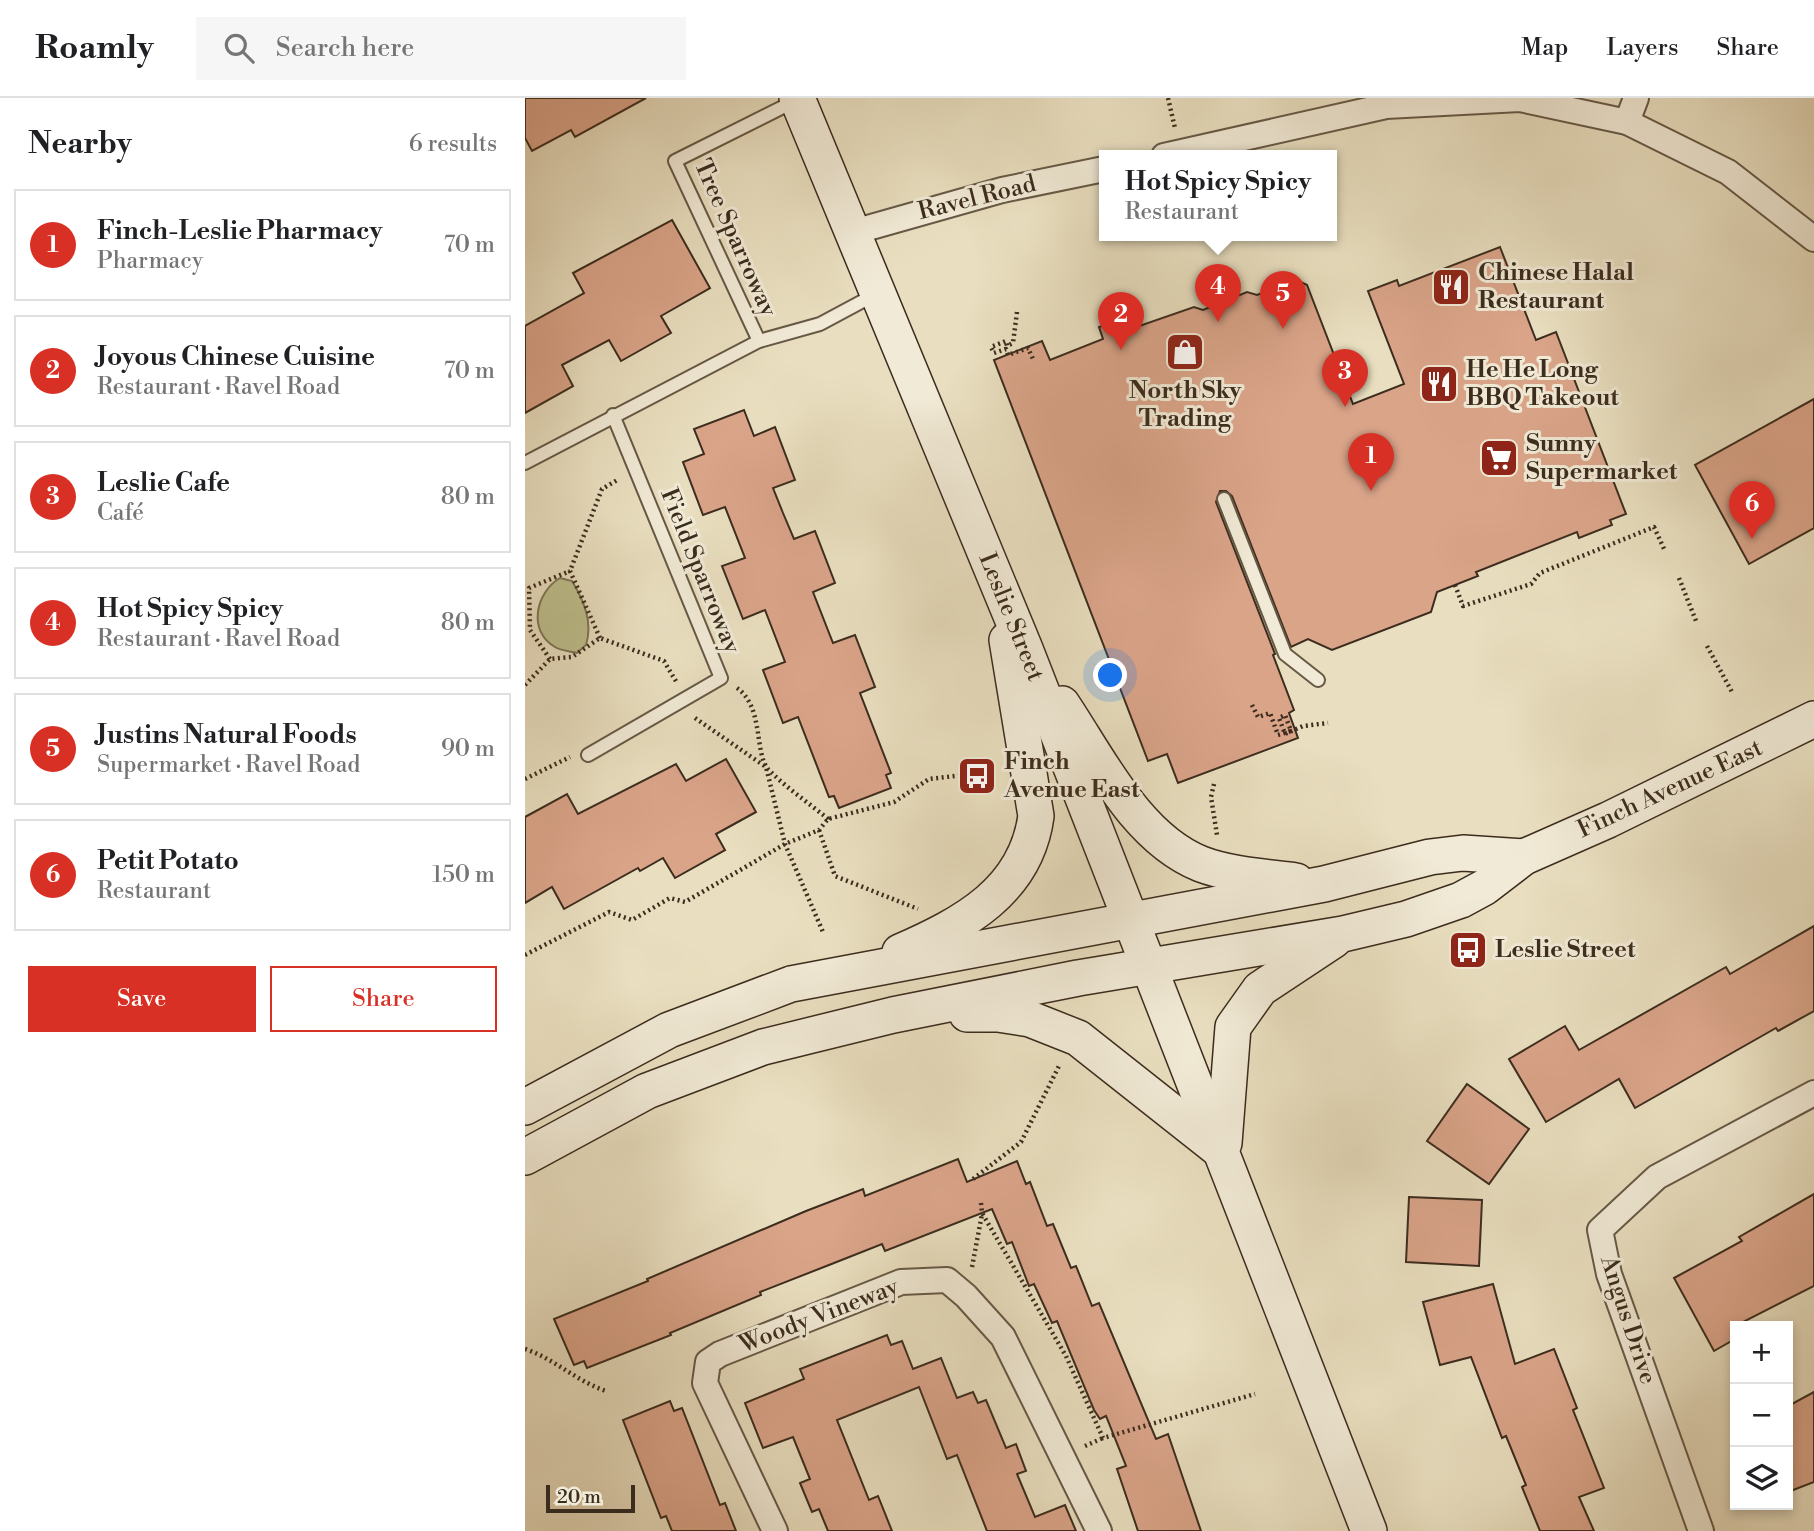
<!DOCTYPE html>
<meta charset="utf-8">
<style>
:root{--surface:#fff;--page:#f6f6f6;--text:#202124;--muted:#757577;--line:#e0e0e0;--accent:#d93025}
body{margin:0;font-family:"Libre Bodoni",serif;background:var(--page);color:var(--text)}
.controls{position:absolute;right:21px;bottom:21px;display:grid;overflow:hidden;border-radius:0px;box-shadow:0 4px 10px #0003}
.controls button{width:63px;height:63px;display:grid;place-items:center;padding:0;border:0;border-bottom:2px solid var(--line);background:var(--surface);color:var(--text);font:35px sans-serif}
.scale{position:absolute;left:21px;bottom:18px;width:89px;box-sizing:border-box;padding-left:7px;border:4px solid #3c2c1e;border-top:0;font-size:19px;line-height:24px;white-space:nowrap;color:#3c2c1e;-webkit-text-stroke:5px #f1ead6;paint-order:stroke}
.you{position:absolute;left:586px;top:578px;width:24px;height:24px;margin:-18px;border:5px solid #fff;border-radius:50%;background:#1a73e8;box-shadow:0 0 0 10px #1a73e833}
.badge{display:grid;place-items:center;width:46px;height:46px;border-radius:50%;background:var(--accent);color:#fff;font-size:23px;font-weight:700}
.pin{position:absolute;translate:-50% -58px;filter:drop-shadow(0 2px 4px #0008)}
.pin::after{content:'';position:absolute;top:37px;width:24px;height:21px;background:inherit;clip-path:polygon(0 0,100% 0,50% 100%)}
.popup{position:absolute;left:574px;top:52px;width:238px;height:91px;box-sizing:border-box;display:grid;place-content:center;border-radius:0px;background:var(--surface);filter:drop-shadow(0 2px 5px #0005);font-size:23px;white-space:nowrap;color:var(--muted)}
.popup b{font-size:26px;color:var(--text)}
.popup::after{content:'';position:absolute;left:50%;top:100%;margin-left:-14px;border:14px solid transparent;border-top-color:var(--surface)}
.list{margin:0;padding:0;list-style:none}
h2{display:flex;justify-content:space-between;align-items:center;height:91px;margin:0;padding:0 28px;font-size:30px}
h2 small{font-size:23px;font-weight:400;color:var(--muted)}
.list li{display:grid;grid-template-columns:46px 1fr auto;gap:21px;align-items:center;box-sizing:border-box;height:112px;margin:0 14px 14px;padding:0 14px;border:2px solid var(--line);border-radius:0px}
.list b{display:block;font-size:26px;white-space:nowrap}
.list p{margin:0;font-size:23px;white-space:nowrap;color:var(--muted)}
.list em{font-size:23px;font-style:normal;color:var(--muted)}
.actions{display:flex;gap:14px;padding:21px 28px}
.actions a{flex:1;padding:16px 0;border:2px solid var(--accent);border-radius:0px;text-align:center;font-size:24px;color:var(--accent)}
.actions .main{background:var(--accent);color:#fff}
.icon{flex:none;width:38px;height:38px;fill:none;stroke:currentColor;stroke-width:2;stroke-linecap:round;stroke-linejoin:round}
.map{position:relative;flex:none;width:1289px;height:1433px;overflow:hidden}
header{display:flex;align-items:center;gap:42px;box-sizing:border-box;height:98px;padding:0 35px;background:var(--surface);border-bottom:2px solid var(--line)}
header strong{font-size:33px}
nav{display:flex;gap:38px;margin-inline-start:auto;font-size:24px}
.search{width:490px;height:63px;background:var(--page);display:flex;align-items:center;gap:18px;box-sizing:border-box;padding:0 24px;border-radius:0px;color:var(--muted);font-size:26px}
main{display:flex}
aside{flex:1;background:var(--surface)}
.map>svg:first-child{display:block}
</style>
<header>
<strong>Roamly</strong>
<div class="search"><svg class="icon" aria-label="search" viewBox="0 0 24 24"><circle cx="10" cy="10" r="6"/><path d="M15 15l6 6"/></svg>Search here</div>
<nav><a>Map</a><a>Layers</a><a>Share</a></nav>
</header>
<main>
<aside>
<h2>Nearby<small>6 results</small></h2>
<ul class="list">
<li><span class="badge">1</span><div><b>Finch-Leslie Pharmacy</b><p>Pharmacy</p></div><em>70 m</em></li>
<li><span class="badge">2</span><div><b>Joyous Chinese Cuisine</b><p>Restaurant · Ravel Road</p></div><em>70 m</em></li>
<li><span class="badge">3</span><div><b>Leslie Cafe</b><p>Café</p></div><em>80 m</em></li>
<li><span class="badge">4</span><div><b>Hot Spicy Spicy</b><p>Restaurant · Ravel Road</p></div><em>80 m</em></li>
<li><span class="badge">5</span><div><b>Justins Natural Foods</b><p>Supermarket · Ravel Road</p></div><em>90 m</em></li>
<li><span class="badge">6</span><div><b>Petit Potato</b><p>Restaurant</p></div><em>150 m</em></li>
</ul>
<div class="actions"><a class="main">Save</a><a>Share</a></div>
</aside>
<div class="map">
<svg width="1289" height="1433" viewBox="0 0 1289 1433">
<rect width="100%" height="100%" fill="#e9dfc0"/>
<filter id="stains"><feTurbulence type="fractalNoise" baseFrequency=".00286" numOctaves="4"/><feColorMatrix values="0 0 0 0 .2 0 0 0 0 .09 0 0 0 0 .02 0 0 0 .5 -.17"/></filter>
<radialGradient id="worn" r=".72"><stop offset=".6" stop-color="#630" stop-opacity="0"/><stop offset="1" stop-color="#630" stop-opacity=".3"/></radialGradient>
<path fill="#bec08d" stroke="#7d7656" stroke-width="2" d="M35,480L47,483C59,503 68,524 61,547L52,555C45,553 36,553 30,549C2,533 11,494 35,480Z"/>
<g fill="#daa489" stroke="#3c2c1e" stroke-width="2">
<polygon points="0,0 121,0 50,39 46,32 7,53 0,40"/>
<polygon points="147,122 185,190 136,218 146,235 96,263 84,242 37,267 48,288 0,315 0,228 59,195 48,175"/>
<polygon points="975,149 1011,242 1031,234 1101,416 1085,422 1087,427 1054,440 1052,434 951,474 953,478 912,494 906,514 807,552 783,541 766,549 707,398 701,393 695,393 691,404 750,556 748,557 769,612 764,615 773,640 653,685 642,656 623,663 469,262 517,243 525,262 578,241 574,229 595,221 600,233 669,209 678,212 722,194 732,197 772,182 782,187 828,306 879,286 843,193 872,182 874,188"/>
<polygon points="1289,301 1289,430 1224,466 1170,367"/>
<polygon points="219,312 229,338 250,329 270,382 248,390 258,415 269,441 290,433 310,485 288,494 308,545 330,537 350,589 335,595 366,675 361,677 366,690 314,710 309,698 304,699 273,619 258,625 238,572 260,564 240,512 218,521 197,468 220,460 200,409 178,417 158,364 179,356 169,331"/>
<polygon points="201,661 231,714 191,736 200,752 150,780 138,760 115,773 113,770 39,811 27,789 0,805 0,719 42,696 53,716 151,666 161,683"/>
<polygon points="1289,828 1289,913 1253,933 1251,930 1110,1010 1094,981 1021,1024 984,961 1040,928 1054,952 1201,869 1205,876"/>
<polygon points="942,986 1004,1031 964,1086 902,1043"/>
<polygon points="433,1061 442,1084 492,1063 501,1086 505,1084 522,1128 528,1126 546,1170 551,1168 567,1208 574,1205 631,1341 643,1336 676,1433 613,1433 592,1371 601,1368 581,1318 575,1321 569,1312 532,1223 527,1225 509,1186 504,1188 487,1144 482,1146 467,1111 360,1153 357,1146 304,1167 235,1194 236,1197 145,1235 146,1237 62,1270 59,1263 49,1267 29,1221 123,1183 122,1181 281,1113 338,1091 340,1098"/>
<polygon points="1289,1096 1289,1188 1210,1228 1210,1241 1189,1253 1149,1180 1217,1143 1214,1139"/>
<polygon points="884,1099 957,1102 954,1168 881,1164"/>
<polygon points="968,1186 990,1266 1029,1251 1052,1310 1048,1312 1079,1390 1054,1399 1069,1433 1015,1433 997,1389 1001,1387 981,1338 977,1340 946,1259 915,1267 898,1204"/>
<polygon points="362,1237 366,1247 377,1243 388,1271 416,1260 432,1300 448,1294 453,1305 461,1302 481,1350 491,1346 501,1373 492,1376 510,1419 540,1407 551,1433 462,1433 432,1357 422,1361 394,1289 312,1322 344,1402 353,1398 367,1433 303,1433 294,1411 287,1414 275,1385 285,1381 268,1339 238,1350 220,1305 279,1281 275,1271"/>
<polygon points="1289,1294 1289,1384 1263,1394 1263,1308"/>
<polygon points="145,1303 149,1313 157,1310 195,1407 200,1405 211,1433 147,1433 141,1418 136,1420 98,1322"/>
</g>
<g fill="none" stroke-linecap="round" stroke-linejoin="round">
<defs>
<g id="lane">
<polyline points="234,243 150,63 272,2"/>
<polyline points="0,365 234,243 295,226 351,196"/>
<polyline points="699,401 760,556 793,582"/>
<polyline points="63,657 196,580 88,317"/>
</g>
<g id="street">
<polyline points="1102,24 1111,0"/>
<polyline points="639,58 861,8 995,1 1102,24 1203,74 1289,141"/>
<polyline points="325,135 477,92 579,71"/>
<polyline points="250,1433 180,1285 183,1264 195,1256 376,1184 422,1182 441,1198 478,1239 574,1433"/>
<polyline points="1176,1433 1084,1176 1075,1132 1132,1079 1289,995"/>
</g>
<g id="secondary">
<polyline points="272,0 500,551 844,1433"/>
<path d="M537,606C574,661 611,740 676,766C705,777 740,779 771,783"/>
<path d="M375,854C439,826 501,793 511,718L482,542"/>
<polyline points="442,916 473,916 505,921 553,940 696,1053"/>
<polyline points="0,1009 144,932 266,886 799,786 905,759 938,755 999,759"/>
<polyline points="699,1045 708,929 735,891 809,842"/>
<polyline points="0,1059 122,993 238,949 368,917 553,880 818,836 881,821 936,802 960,789 999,759 1083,722 1289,621"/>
</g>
</defs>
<use href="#lane" stroke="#675946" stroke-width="16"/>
<use href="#street" stroke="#675946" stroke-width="28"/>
<use href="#secondary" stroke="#3c2c1e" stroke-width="38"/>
<g stroke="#3c2c1e" stroke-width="4.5" stroke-dasharray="2 3.5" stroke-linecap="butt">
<polyline points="643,0 650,30"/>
<polyline points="492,214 488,245 482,248 481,243 466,249 469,255 481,251 483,257 503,250 508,261"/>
<polyline points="1154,480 1171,523"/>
<polyline points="930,487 938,508 1006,486 1015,475 1129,429 1140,453"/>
<polyline points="75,540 45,473 77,391 94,381"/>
<polyline points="1182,548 1207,594"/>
<polyline points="25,561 5,532 4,490 45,473"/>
<polyline points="0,587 25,561 47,559 75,540 139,563 152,585"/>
<path d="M212,590C239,609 229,654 243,671C260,689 284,705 303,721L302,723"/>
<polyline points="727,607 733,619 745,615 753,637 766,633 760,617 754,620 760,636 778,628 803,625"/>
<polyline points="170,620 241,669 260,746 298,834"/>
<polyline points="0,681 45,659"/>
<polyline points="689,686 686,699 692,737"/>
<polyline points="294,732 310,778 393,811"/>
<polyline points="0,857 84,814 107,822 145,800 160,804 260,746 294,732 303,721 369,704 404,681 464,674"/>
<polyline points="448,1081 496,1044 535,966"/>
<polyline points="456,1105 457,1115 541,1258 578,1340 730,1296"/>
<polyline points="447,1169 457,1116"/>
<path d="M0,1251C30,1261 51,1283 81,1293"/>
<polyline points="560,1348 578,1340"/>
</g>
<use href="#lane" stroke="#f1ead6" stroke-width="12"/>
<use href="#street" stroke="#f1ead6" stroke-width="24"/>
<use href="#secondary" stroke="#f1ead6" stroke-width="35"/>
</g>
<defs>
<symbol id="restaurant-square" viewBox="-11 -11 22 22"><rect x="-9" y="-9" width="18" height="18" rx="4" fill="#8f2418" stroke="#f1ead6"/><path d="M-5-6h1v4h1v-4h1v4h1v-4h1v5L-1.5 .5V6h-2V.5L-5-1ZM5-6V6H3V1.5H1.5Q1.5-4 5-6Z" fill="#fff"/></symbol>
<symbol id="shop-square" viewBox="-11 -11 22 22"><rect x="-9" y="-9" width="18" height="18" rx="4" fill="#8f2418" stroke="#f1ead6"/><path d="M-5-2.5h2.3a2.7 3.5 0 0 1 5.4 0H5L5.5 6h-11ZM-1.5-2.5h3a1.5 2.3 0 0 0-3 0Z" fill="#fff"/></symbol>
<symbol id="supermarket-square" viewBox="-11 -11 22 22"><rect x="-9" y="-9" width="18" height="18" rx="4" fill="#8f2418" stroke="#f1ead6"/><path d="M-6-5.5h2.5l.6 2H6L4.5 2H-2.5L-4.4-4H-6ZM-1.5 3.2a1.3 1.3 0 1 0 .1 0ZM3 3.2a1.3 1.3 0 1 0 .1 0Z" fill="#fff"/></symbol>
<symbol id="bus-square" viewBox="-11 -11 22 22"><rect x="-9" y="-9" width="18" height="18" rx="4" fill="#8f2418" stroke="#f1ead6"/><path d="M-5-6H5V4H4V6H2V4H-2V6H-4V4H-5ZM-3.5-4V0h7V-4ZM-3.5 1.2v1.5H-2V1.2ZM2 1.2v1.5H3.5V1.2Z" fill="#fff"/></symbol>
</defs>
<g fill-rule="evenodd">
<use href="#restaurant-square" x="904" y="167" width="44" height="44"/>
<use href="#shop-square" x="638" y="232" width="44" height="44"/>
<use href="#restaurant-square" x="892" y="264" width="44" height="44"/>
<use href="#supermarket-square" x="952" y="338" width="44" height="44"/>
<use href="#bus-square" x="430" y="656" width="44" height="44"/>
<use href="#bus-square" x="921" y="830" width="44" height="44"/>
</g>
<g text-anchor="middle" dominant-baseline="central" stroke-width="6" stroke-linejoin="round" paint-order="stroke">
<g font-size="24" fill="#3c2c1e" stroke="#f1ead6">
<text transform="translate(452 100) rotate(-14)">Ravel Road</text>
<text transform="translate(210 140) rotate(66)">Tree Sparroway</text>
<text transform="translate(175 473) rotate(68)">Field Sparroway</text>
<text transform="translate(486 519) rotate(68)">Leslie Street</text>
<text transform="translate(1145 691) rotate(-25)">Finch Avenue East</text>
<text transform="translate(294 1218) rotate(-21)">Woody Vineway</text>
<text transform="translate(1103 1222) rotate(72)">Angus Drive</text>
</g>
<g font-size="24" font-weight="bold" fill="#3c2c1e" stroke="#f1ead6" text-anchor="start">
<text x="953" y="175">Chinese Halal<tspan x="953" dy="28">Restaurant</tspan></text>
<text x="941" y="272">He He Long<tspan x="941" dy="28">BBQ Takeout</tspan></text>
<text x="660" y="293" text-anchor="middle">North Sky<tspan x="660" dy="28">Trading</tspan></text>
<text x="1001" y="346">Sunny<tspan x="1001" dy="28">Supermarket</tspan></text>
<text x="479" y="664">Finch<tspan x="479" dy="28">Avenue East</tspan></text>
<text x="970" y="852">Leslie Street</text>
</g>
</g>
<rect width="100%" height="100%" filter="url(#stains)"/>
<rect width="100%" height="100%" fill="url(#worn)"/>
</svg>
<div class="controls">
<button>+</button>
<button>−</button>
<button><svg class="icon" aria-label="layers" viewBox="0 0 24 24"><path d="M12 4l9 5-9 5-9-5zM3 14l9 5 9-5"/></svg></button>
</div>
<div class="scale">20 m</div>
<div class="you"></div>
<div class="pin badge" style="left:846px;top:393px">1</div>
<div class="pin badge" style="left:596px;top:252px">2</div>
<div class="pin badge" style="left:820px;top:309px">3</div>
<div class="pin badge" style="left:693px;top:224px">4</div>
<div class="popup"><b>Hot Spicy Spicy</b>Restaurant</div>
<div class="pin badge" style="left:758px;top:231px">5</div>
<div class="pin badge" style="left:1227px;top:441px">6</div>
</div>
</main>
